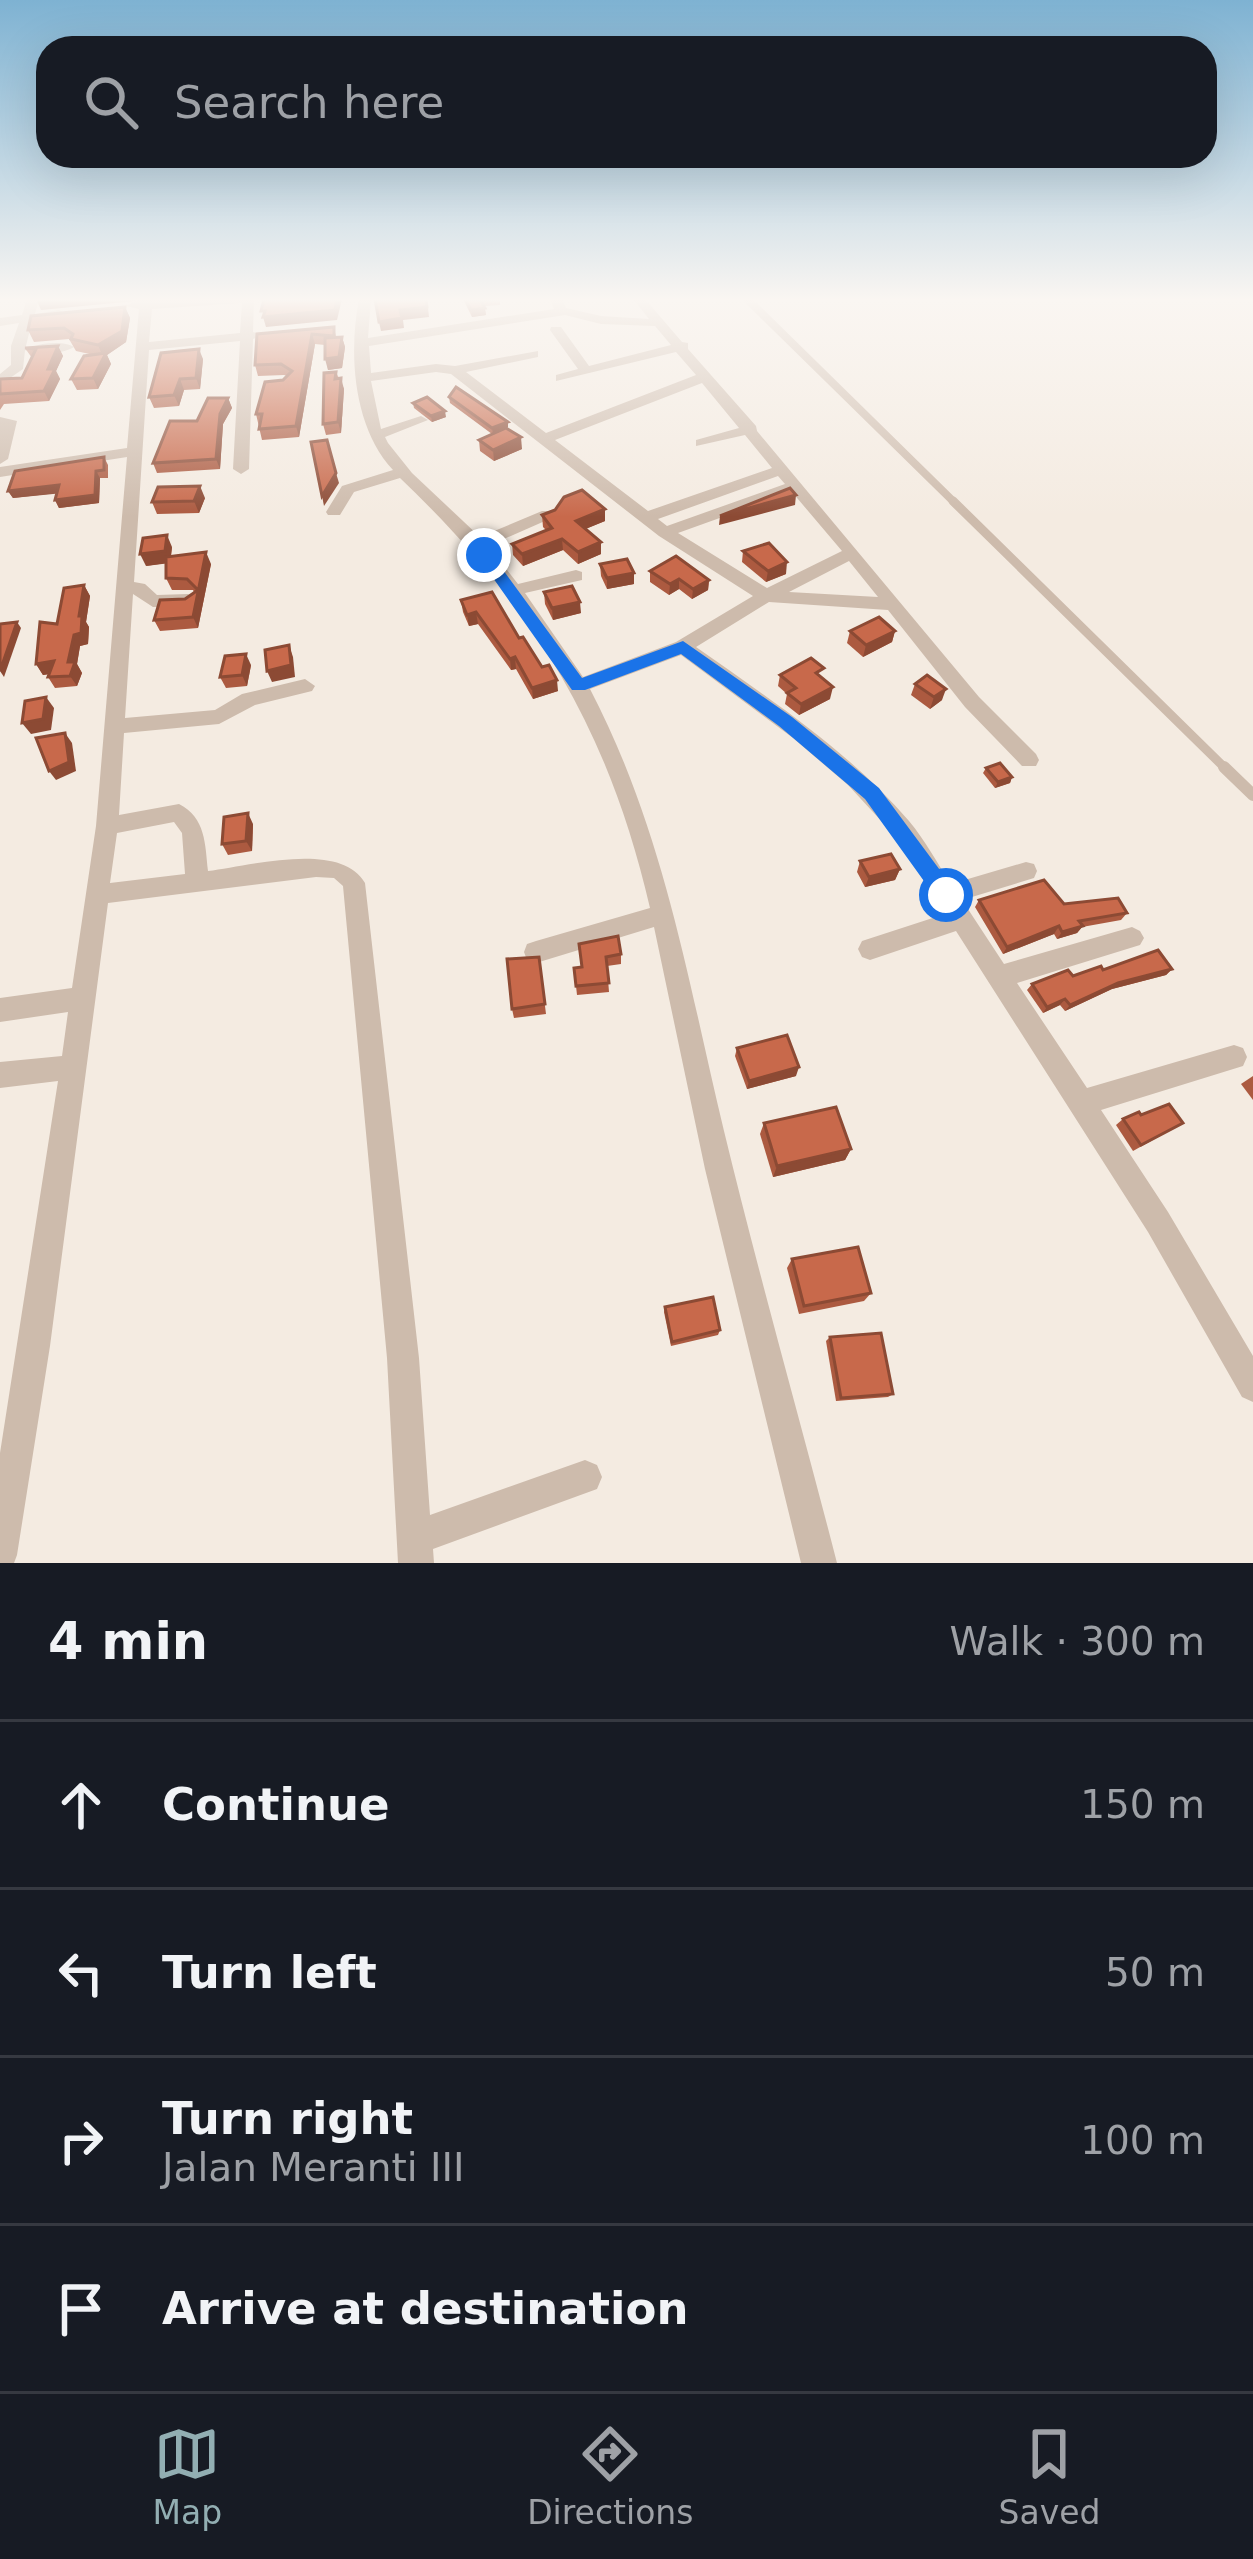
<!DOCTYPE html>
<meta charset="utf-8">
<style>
:root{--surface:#171b24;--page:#242831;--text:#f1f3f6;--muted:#9ea1a6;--line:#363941;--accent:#92aeb2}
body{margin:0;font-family:"DejaVu Sans",sans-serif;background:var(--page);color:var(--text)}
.stop{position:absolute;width:36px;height:36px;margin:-27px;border:9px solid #1a73e8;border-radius:50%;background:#fff}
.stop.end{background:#1a73e8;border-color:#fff;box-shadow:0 3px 12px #0008}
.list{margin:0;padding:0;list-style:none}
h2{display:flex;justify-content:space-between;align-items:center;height:156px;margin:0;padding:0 48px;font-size:51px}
h2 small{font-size:39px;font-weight:400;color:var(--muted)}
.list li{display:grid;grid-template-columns:78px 1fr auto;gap:36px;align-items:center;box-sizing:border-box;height:168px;padding:0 48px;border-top:3px solid var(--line)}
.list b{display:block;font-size:45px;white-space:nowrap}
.list p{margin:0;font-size:39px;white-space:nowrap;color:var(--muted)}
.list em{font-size:39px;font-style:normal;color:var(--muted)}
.icon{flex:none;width:66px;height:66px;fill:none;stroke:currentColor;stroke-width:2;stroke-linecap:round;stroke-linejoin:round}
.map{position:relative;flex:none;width:1253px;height:1563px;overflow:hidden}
.search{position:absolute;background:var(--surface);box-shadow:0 12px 48px #0002;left:36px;right:36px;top:36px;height:132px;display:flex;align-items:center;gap:30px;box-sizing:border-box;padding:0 42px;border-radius:36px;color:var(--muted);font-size:45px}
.sheet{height:828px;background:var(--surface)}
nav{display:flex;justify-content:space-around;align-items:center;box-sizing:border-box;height:168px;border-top:3px solid var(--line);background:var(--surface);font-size:33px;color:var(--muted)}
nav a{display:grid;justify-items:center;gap:6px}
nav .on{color:var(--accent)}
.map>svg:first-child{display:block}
</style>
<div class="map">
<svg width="1253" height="1563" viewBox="0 0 1253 1563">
<rect width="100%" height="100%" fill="#f4ebe1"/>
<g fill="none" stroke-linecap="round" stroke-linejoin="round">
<polyline stroke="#cdbbac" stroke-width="8" points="747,299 956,504"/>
<polyline stroke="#cdbbac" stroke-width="9" points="953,501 1227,770"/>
<polyline stroke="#cdbbac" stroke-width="12" points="1224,767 1253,795"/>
<g fill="#cdbbac" fill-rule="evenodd">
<path d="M27,299H39L35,314L59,310L65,314L32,321L25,350C36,343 63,340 74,347C63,354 36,357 25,350L23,369L0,385V374L11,365V346L19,323L0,326V318L22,315Z"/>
<path d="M140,299H254L253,332L263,335L253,339L249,469L241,474L233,469L240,341L149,350L134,582L145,584L157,595L188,594L197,600L188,606L153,607L133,594L125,718L215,710L242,694L305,679L315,686L312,691L255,705L219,724L124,733L119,815L179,804C206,818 205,844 208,871C249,866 341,840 365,883L419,1358L430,1515L585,1460L597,1465L602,1477L597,1489L433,1549L434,1563H398L387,1358L343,886L334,878L316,877L108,903L50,1346L17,1555L14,1563H0V1453L58,1081L0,1088V1062L62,1056L68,1012L0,1022V998L72,988L96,826L127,457L0,477V467L127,448L139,309L126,306ZM242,303L240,333L149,342L152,309ZM174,822L182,833L185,874L110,883L117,833Z"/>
<path d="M359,299H371L368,338L554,309L550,299H562L566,308L601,316L649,319L633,299H645L682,342L688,343V349L756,426L757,431L979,697L1036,754L1039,760L1036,766H1022L965,707L888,610L769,602L696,647C771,700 849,751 909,821C925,840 937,863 951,884L1026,862L1034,864L1037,871L1034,878L962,900L1004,964L1132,927L1140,931L1144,938L1140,945L1017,983L1087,1088L1234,1045L1243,1048L1247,1057L1243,1066L1101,1110L1168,1212L1253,1356V1402L1242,1397L1148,1232L956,931L870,960L862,957L858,949L862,941L945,914L897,838L848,785L793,738L681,655L590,689C664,831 687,977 724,1131C759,1276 800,1419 837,1563H801L705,1169L654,927L536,963L527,960L524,952L527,944L536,941L650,908C608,726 532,604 400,478L354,492L340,515H328L326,512L342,486L393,470C354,428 348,356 359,299ZM565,315L601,324L655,326L671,345L589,366L561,327H551L550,330L578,369L556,375V381L676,352L696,375L546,433L466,372L538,357V351L455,366L436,364L371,373L369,346ZM436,372L451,374L659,536L753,596L676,642L583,677L525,593L582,580V572L576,570L518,584L488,546L554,517V511H542L480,537L412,473L388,443L385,437L428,420L421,416L381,429L371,381ZM702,383L739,428L696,440V446L745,435L772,468L648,511L555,440ZM778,476L785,484L667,526L658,519ZM792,492L842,551L767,588L678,533ZM849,561L878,597L789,592Z"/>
<polygon points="0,417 17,421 8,459 0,464"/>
</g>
</g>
<g fill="#ac5a40">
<polygon points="463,299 500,299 500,305 484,306 486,315 472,317"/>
<polygon points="125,307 130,318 126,342 107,355 111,364 98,389 77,390 71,379 94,355 76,351 69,339 34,342 28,330"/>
<polygon points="334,327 336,337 342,337 345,347 342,368 328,370 325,345 315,344 299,437 262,440 256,414 287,376 284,375 258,376 255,365 257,334"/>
<polygon points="58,346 63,356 56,371 60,379 49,401 4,404 0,410 0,379 22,378 32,358 25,348"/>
<polygon points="203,359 200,389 184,390 179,406 154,408 149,397"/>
<polygon points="336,372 344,389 341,433 326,435 323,424"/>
<polygon points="449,397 508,427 507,428 522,449 494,461 480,451 479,440 492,434 450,403"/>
<polygon points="228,398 232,408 223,424 220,469 157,473 153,463 197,421"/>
<polygon points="413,403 446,417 432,422 414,408"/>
<polygon points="104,457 108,465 108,478 100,478 99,503 59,508 55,500 57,493 13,498 8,491"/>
<polygon points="205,498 199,513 157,514 152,502"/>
<polygon points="605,509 605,521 585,529 601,554 578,564 563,550 523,566 513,555 512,544 546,530 543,527 542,515"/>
<polygon points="172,547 171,556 211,564 198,628 160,631 154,620 194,592 193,590 172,590 166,578 166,563 146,566"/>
<polygon points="743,551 786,574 766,582 742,562"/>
<polygon points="600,564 634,584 607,589 601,576"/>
<polygon points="650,571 709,580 708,590 692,599 679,589 669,595 650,582"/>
<polygon points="84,585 90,596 86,622 89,627 88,644 80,646 77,664 82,673 77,686 55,688 48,677 50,674 43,675 36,664 57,624"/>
<polygon points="544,592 581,613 553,620 545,604"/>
<polygon points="461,600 519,638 558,691 533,699 516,669 511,670 478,624 469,626 463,612"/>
<polygon points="850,631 895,631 892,642 863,657 847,643"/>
<polygon points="251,665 247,686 226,688 220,677"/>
<polygon points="780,675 822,677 830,699 799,715 785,704 787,694 778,686"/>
<polygon points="915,684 942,700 930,709 911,695"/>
<polygon points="986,768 1012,777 1010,783 995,788 983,773"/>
<polygon points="253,824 252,851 228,855 222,844"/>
<polygon points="860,861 900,869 895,880 865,887 857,872"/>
<polygon points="979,900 1064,904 1127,913 1121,920 1082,927 1077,933 1057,939 1054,934 1003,954 975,907"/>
<polygon points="579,944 621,954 621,964 607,966 609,992 577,995 574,968 582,967"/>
<polygon points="539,957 546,1014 514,1018 512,1009"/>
<polygon points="1172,969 1166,975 1112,989 1065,1011 1060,1005 1043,1013 1027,990 1032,984 1103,970"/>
<polygon points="737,1048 796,1076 747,1089 735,1056"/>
<polygon points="1253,1076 1253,1100 1241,1084"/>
<polygon points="1123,1119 1183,1123 1133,1151 1116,1125"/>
<polygon points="764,1123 851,1149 845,1160 773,1177 760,1134"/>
<polygon points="792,1259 871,1293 864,1301 799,1314 787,1268"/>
<polygon points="665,1307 720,1330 718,1335 671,1346 664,1312"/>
<polygon points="830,1337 893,1394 888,1397 836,1401 826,1341"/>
</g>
<g fill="#8c4a34">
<polygon points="58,299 136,299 135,301 41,310 37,301"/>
<polygon points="337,299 342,299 337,320 266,327 263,317"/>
<polygon points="427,299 429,317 403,320 404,328 381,331 379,322"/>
<polygon points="125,307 130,318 126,342 107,355 111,364 98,389 93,378 103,357 98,345"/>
<polygon points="485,308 486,315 472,317 471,310"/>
<polygon points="312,334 315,344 299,437 296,426"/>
<polygon points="342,337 345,347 342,368 328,370 325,359"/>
<polygon points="58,346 63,356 56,371 60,379 49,401 44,391 48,369"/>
<polygon points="199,349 203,359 200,389 196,378"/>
<polygon points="341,378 344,389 341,433 338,422"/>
<polygon points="180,379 184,390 179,406 174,395"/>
<polygon points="228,398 232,408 223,424 220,469 216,459 220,414"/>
<polygon points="445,411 446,417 432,422 431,416"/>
<polygon points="508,422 508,427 493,434 492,428"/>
<polygon points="521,437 522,449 494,461 493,450"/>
<polygon points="96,471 100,478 99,503 59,508 55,500"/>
<polygon points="336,473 339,483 324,506 322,496"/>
<polygon points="59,485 63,493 13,498 8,491"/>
<polygon points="200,486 205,498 199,513 194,501"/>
<polygon points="796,495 795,505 719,525 720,516"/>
<polygon points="605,509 605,521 576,533 576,521"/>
<polygon points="167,535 172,547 170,563 146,566 140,554"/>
<polygon points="562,539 563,550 523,566 522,554"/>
<polygon points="601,542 601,554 578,564 578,552"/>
<polygon points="206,552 211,564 198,628 193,617"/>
<polygon points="787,562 786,574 766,582 768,571"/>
<polygon points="634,573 634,584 607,589 607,578"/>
<polygon points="679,579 679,589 669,595 670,584"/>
<polygon points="709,580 708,590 692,599 693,589"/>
<polygon points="84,585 90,596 86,622 89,627 88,644 80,646 77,664 82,673 77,686 70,676 68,662"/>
<polygon points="580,602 581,613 553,620 552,608"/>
<polygon points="476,612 478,624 469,626 467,615"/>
<polygon points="17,622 21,628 4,677 0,671"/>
<polygon points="895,631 892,642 863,657 866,645"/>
<polygon points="289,645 293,657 295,677 272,682 267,671"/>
<polygon points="246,654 251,665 247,686 242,675"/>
<polygon points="515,657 516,669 511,670 510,659"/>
<polygon points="54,661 61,672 43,675 36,664"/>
<polygon points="557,680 558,691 533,699 532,688"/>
<polygon points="833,687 830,699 799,715 801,704"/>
<polygon points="946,689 942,700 930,709 934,697"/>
<polygon points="46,697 54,708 51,730 31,734 22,723"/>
<polygon points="65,733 72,743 76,771 56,780 49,771"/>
<polygon points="1012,777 1010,783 995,788 998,782"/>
<polygon points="248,813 253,824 252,851 246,841"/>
<polygon points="900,869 895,880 865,887 869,877"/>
<polygon points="1059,926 1054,934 1003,954 1007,947"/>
<polygon points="1083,926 1077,933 1057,939 1062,932"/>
<polygon points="1172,969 1166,975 1112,989 1065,1011 1070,1005 1118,983"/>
<polygon points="1065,999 1060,1005 1043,1013 1047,1007"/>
<polygon points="799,1067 796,1076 747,1089 749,1081"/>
<polygon points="851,1149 845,1160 773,1177 777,1166"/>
</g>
<g fill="#c8694b" stroke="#8c4a34" stroke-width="3">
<polygon points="264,299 337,299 335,310 263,317 265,311 261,311"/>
<polygon points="375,299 426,299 427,307 400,310 402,318 379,322"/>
<polygon points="465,299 482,299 480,299 485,308 471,310"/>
<polygon points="125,307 122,331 98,345 71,339 73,334 64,328 28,330 31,316"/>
<polygon points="334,327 334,336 312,334 296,426 259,429 262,414 256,414 265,382 283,380 292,371 281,364 255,365 257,334"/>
<polygon points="342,337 339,357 325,359 325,338"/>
<polygon points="58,346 48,369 55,369 44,391 0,394 0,379 22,378 36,349 25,348"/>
<polygon points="199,349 196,378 180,379 174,395 149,397 161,353"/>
<polygon points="106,353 93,378 71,379 84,356"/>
<polygon points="336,372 335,379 341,378 338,422 323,424 324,373"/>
<polygon points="456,387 508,422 492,428 449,397"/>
<polygon points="427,397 445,411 431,416 413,403"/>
<polygon points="208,398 228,398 220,414 216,459 153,463 170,421 197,421"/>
<polygon points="506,428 521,437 493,450 479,440"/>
<polygon points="327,440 336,473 322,496 311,442"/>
<polygon points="104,457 104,470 96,471 95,495 55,500 59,485 8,491 15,471"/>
<polygon points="200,486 194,501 152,502 158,487"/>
<polygon points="790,488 796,495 720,516"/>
<polygon points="582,490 605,509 576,521 601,542 578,552 562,539 522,554 512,544 552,528 542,515 555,510 564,497"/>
<polygon points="167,535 165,551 140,554 143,538"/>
<polygon points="769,543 787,562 768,571 743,551"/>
<polygon points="206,552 193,617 154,620 160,600 185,599 198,590 187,579 166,578 166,557"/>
<polygon points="676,556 709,580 693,589 679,579 670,584 650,571"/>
<polygon points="627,559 634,573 607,578 600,564"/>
<polygon points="84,585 79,616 82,616 81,633 74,635 68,662 75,662 70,676 48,677 54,661 36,664 40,622 57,624 64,588"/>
<polygon points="572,586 580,602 552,608 544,592"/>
<polygon points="492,592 519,638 523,637 542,667 549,665 557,680 532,688 515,657 510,659 476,612 467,615 461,600"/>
<polygon points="879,617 895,631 866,645 850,631"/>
<polygon points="17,622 0,671 0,624"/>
<polygon points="289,645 291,665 267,671 265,650"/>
<polygon points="246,654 242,675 220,677 225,656"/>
<polygon points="811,658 824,668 816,673 833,687 801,704 787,693 796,688 780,675"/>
<polygon points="927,675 946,689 934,697 915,684"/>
<polygon points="46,697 43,719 22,723 25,701"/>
<polygon points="65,733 69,762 49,771 36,738"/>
<polygon points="1000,763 1012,777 998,782 986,768"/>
<polygon points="248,813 246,841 222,844 224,817"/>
<polygon points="891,854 900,869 869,877 860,861"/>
<polygon points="1044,880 1064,904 1118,898 1127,913 1079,921 1083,926 1062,932 1059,926 1007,947 979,900"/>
<polygon points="618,936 621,954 606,957 609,983 576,986 574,968 582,967 579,944"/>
<polygon points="1158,950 1172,969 1118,983 1070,1005 1065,999 1047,1007 1032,984 1068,970 1073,976 1101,966 1103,970"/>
<polygon points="539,957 545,1004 512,1009 507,959"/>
<polygon points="787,1035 799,1067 749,1081 737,1048"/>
<polygon points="1169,1104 1183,1123 1141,1145 1123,1119 1139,1112 1141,1115"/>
<polygon points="836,1107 851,1149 777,1166 764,1123"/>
<polygon points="858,1247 871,1293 804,1306 792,1259"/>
<polygon points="713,1297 720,1330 672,1342 665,1307"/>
<polygon points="881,1333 893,1394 841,1398 830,1337"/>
</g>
<linearGradient id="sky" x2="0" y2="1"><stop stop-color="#7eb2d2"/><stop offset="0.58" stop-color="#faf6f2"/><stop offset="1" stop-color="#faf6f2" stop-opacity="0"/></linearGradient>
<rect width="1253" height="517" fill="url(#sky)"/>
<polygon fill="#1a73e8" points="479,552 490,552 582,678 683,641 792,717 879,788 954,889 954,902 939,902 865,799 779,726 681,654 585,690 572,690 479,558"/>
</svg>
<div class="stop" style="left:946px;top:895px"></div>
<div class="stop end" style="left:484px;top:555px"></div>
<div class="search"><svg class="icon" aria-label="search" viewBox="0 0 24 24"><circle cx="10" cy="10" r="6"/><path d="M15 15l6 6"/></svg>Search here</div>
</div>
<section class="sheet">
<h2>4 min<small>Walk · 300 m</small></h2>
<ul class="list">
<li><svg class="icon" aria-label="ahead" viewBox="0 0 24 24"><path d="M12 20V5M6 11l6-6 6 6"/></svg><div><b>Continue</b></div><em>150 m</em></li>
<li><svg class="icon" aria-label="left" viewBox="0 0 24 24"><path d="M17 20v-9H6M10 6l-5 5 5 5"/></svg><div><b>Turn left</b></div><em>50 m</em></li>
<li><svg class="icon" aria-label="right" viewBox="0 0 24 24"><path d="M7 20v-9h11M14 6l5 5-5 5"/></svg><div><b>Turn right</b><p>Jalan Meranti III</p></div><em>100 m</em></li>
<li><svg class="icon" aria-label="arrive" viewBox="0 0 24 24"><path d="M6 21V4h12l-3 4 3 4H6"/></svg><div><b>Arrive at destination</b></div></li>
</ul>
</section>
<nav>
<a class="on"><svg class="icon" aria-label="map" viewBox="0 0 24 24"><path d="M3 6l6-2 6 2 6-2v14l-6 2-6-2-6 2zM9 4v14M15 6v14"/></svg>Map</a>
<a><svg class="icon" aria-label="directions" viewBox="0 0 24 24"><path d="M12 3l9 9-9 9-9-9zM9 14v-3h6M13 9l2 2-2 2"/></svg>Directions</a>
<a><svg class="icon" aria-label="saved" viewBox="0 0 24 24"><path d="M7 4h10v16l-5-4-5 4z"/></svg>Saved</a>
</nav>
